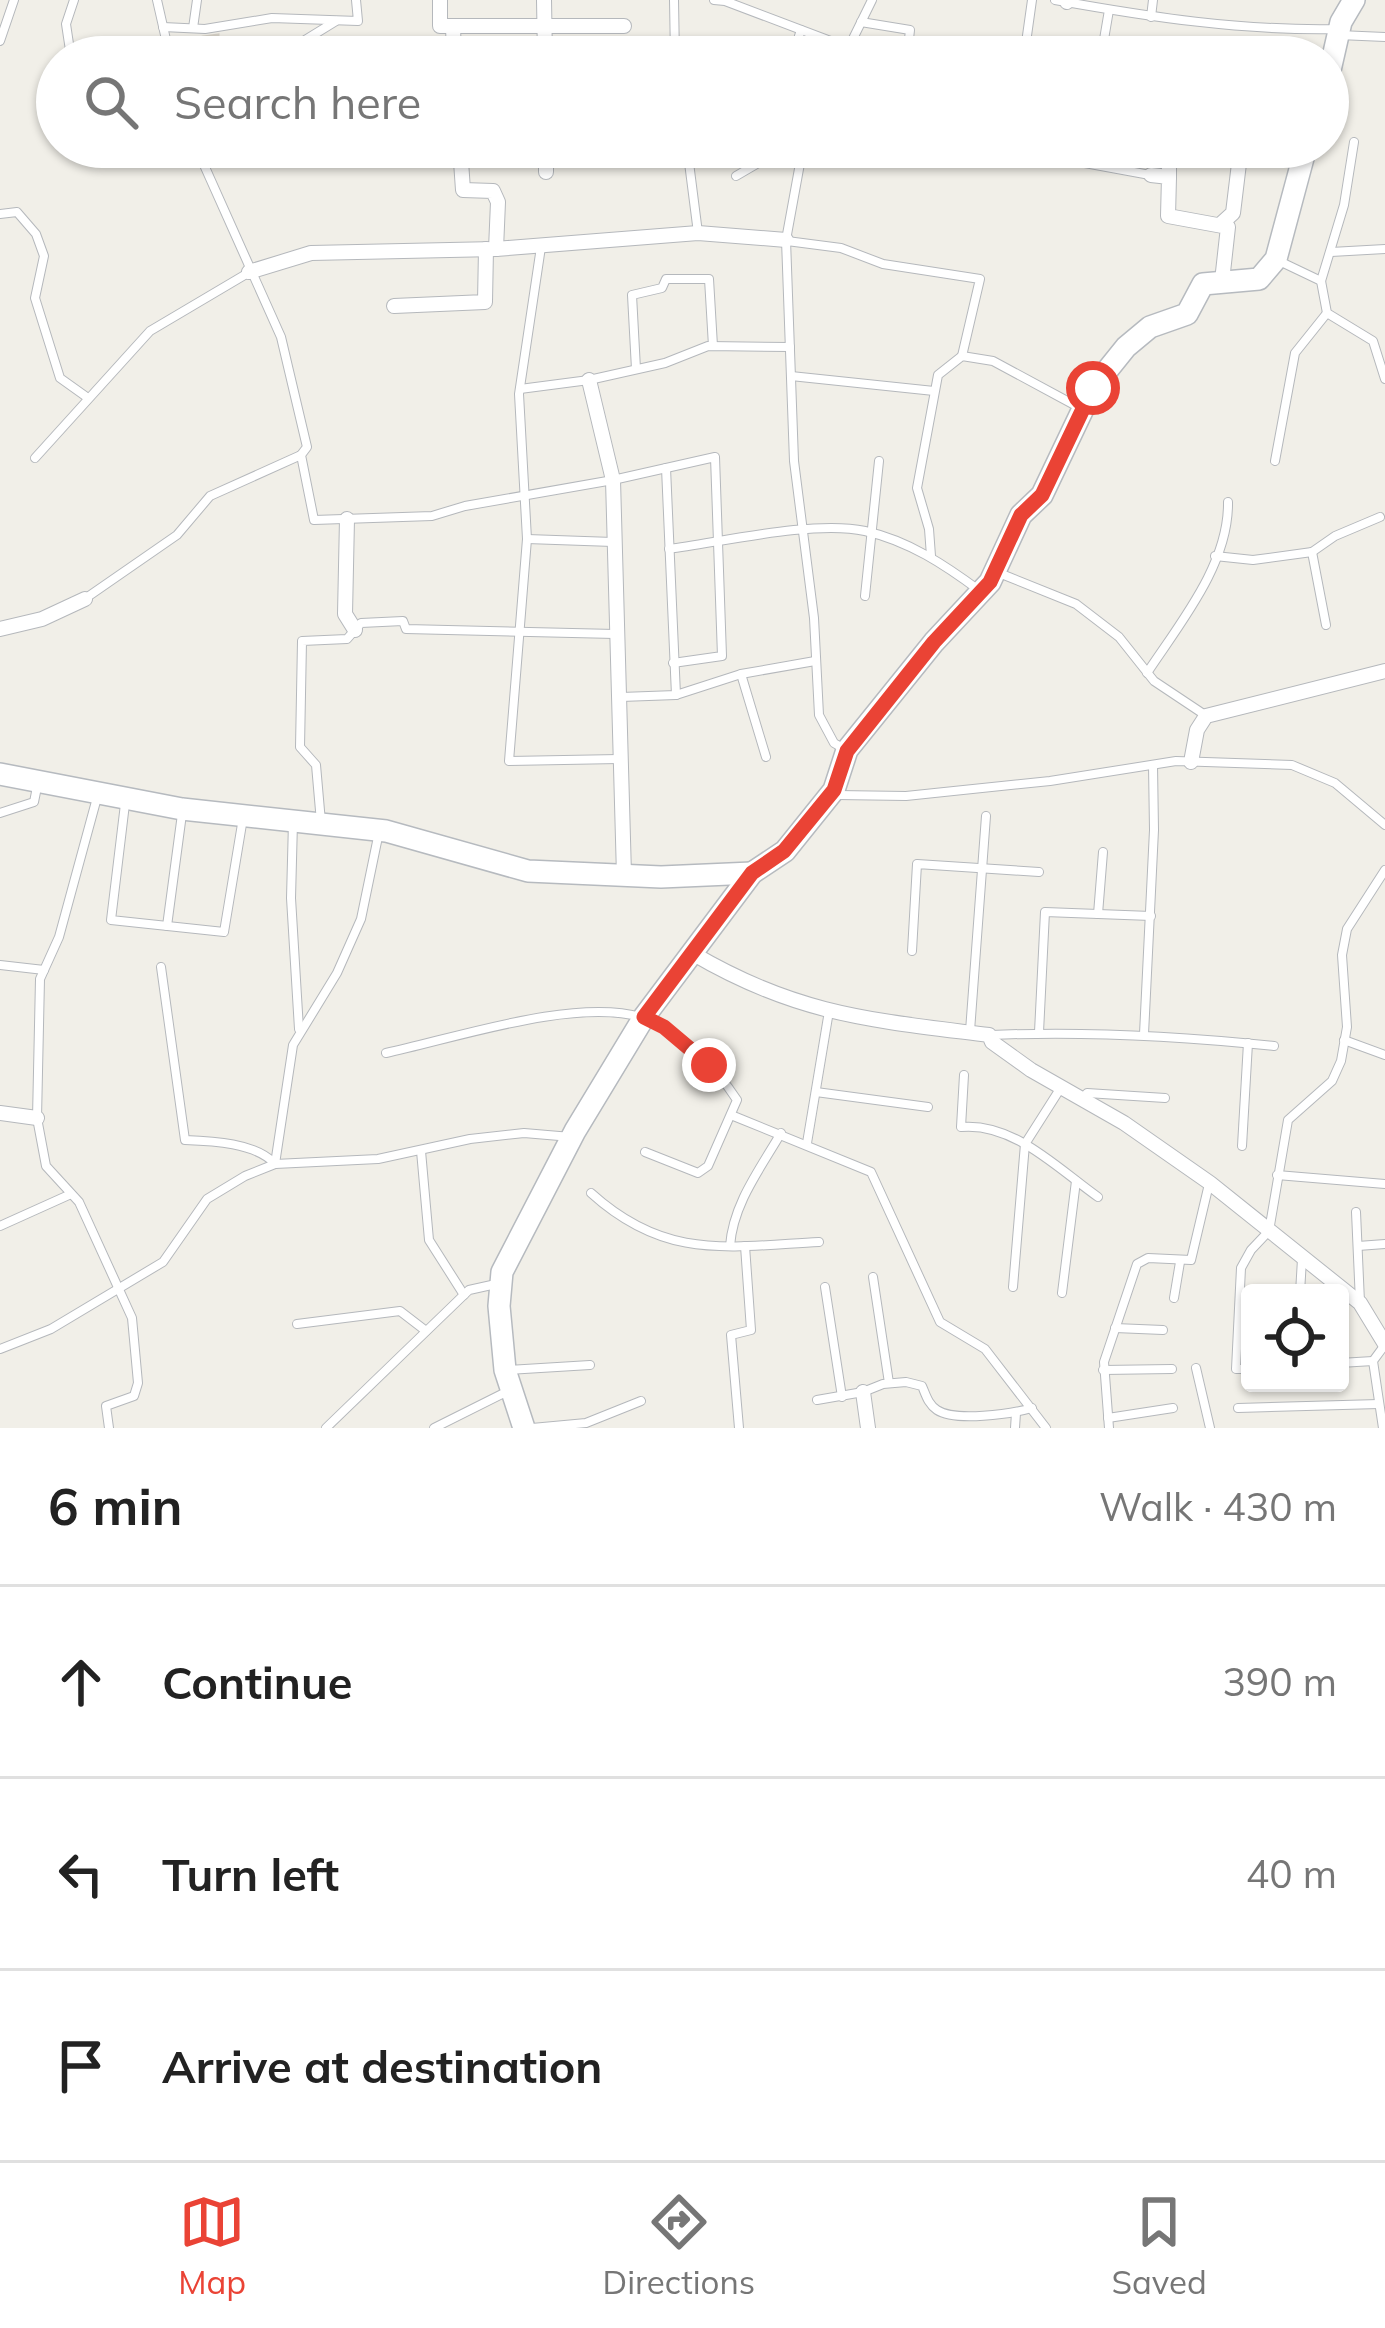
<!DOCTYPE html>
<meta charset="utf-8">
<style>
:root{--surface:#fff;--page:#f2f2f2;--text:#222;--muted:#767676;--line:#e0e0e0;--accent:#ea4335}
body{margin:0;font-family:Mulish,sans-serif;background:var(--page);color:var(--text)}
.controls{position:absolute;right:36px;bottom:36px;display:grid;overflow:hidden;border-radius:12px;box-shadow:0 3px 9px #0004}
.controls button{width:108px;height:108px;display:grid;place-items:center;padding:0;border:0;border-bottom:3px solid var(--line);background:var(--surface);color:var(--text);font:60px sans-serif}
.stop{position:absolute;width:36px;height:36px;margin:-27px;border:9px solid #ea4335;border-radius:50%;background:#fff}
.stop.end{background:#ea4335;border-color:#fff;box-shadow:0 3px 12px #0008}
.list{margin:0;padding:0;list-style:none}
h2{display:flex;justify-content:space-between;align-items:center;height:156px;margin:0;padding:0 48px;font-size:51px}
h2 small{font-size:39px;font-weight:400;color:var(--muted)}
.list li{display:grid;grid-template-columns:78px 1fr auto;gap:36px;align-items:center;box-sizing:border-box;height:192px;padding:0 48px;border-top:3px solid var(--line)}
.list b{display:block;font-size:45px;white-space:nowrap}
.list em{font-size:39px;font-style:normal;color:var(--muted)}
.icon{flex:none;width:66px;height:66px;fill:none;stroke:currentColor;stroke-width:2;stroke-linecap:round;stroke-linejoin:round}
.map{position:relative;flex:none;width:1385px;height:1428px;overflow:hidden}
.search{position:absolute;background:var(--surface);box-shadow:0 3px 9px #0004;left:36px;right:36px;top:36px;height:132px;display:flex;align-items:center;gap:30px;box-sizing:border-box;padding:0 42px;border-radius:66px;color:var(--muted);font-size:45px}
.sheet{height:732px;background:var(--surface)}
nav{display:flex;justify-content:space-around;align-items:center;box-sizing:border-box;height:168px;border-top:3px solid var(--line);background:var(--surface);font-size:33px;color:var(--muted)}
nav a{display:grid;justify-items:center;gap:6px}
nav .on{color:var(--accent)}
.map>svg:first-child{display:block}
</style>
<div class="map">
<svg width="1385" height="1428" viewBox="0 0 1385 1428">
<rect width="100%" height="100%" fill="#f1efe8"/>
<polygon fill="#cccac5" stroke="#d6d1c6" stroke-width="3" points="218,35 218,38 237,38 237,57 203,57 203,37"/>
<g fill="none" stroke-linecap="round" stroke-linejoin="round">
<defs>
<g id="lane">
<polyline points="157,0 170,57"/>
<polyline points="674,0 675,57"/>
<polyline points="714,0 725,1 849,48"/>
<path d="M1055,0C1150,17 1241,31 1338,29"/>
<polyline points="1151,17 1153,0"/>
<polyline points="861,22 910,30 907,57"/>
<polyline points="163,27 205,29 272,18 358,21 356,0"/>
<polyline points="193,28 197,0"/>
<polyline points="1339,35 1385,37"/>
<polyline points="0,41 14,0"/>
<polyline points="71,57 66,24 74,0"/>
<polyline points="296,57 297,45 336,21"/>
<polyline points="792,57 801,30"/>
<polyline points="844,57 872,0"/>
<polyline points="1024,57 1032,0"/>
<polyline points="1101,57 1109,10"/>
<polyline points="98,147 104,163"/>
<polyline points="196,147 281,337 307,447 301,455 314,520 432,516 465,506 613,480 715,457 722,656 673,663"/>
<polyline points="687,147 698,233"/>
<polyline points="803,147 786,240 794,461 814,618 819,715 834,743 846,750"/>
<polyline points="998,147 1150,175"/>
<polyline points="736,176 760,162 774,147"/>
<polyline points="0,214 17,212 36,234 44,256 35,298 60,378 88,398"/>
<polyline points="787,241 841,248 883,264 980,279 962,356"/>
<polyline points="541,247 519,394 527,539 509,761 619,759"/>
<polyline points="1331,252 1385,249"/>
<polyline points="1277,260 1321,281 1327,313 1373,341 1385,379"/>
<polyline points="1321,281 1344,205 1354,142"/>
<polyline points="636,369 632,295 662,288 666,279 709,279 713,346"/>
<polyline points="791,376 934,391"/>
<polyline points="520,389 589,380 665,363 708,346 790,347"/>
<polyline points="35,458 150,331 248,273"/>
<polyline points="1275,461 1295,353 1327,313"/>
<polyline points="527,539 613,542"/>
<path d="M669,549C722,542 814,520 865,531C909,541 945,565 980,591"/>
<polyline points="1312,552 1326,625"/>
<polyline points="931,556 929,529 917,488 938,375 962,356 993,361 1082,409"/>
<polyline points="1215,556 1253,560 1312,552 1335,536 1380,517"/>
<polyline points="999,573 1076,604 1119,637 1154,681 1205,715"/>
<polyline points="865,596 879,461"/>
<polyline points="86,598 177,535 210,496 301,455"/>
<path d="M1147,673C1180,623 1229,564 1228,502"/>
<polyline points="741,674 766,757"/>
<polyline points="676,695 741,674 815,661"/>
<polyline points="621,697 676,695 666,468"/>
<polyline points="98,794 59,937 40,979 37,1118 46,1166 79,1202 132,1318 138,1383 134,1396 106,1406 109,1428"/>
<polyline points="837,795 906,796 1050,781 1176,761 1292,765 1335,783 1385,825"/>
<polyline points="125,804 111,920 224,932 243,818"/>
<polyline points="0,813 34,802 38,782"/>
<polyline points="293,822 291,898 299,1029"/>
<polyline points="321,822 316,765 300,747 302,641 347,639 361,623 403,621 406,629 615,634"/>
<polyline points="1098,914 1103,852"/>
<polyline points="167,926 182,814"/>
<polyline points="912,951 917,864 1039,872"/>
<polyline points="0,965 44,970"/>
<path d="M161,967L185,1140C213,1141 255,1143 274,1163"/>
<polyline points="970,1031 986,816"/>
<polyline points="1039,1032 1045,912 1151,916"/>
<polyline points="1144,1034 1154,830 1153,765"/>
<path d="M991,1035C1086,1031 1179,1036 1274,1046"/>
<polyline points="1344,1040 1385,1055"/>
<path d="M386,1053C456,1038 573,998 641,1017C677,1027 717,1069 737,1100L708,1166L698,1173L645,1152"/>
<path d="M964,1075L961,1127C1013,1122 1057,1168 1098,1197"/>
<polyline points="816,1092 928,1107"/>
<polyline points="1083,1098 1087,1093 1165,1098"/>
<polyline points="731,1115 871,1172 940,1322 985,1349 1046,1428"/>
<polyline points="807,1143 829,1011"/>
<polyline points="1242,1146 1248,1043"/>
<polyline points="421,1151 429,1240 464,1295"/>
<polyline points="275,1164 293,1045 337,973 361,919 379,832"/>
<polyline points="1277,1175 1385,1184"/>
<path d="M591,1193C665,1260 726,1247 819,1242"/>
<polyline points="1356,1212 1360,1302"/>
<polyline points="0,1226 71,1194"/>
<path d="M730,1246C733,1204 760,1169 781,1133"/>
<polyline points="1358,1246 1385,1244"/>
<polyline points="873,1277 889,1383"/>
<polyline points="825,1287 842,1397"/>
<polyline points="1013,1287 1025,1144 1060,1089"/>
<polyline points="1062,1293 1076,1181"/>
<polyline points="1300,1293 1302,1259"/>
<polyline points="1174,1298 1180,1262"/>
<polyline points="297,1324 400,1311 426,1331"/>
<polyline points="1115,1328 1163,1330"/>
<polyline points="0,1349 51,1329 163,1262 207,1199 245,1176 275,1164 378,1159 470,1139 524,1133 571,1137"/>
<polyline points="1340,1363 1373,1361"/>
<polyline points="1196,1368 1210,1428"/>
<polyline points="1250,1369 1236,1369 1241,1268 1251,1250 1269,1231 1288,1120 1332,1081 1341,1061 1347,1027 1342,955 1347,929 1385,870"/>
<polyline points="507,1370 590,1365"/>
<polyline points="1103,1370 1172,1369"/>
<path d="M817,1400L863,1392L883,1384L906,1382L922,1386C926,1395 928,1404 937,1410C955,1422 1011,1414 1032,1408"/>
<polyline points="1238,1408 1379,1404"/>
<polyline points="1108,1418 1173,1408"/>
<polyline points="326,1428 469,1290 496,1284"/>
<polyline points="434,1428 510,1390"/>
<polyline points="532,1428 586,1423 641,1401"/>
<polyline points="739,1428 731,1335 751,1330 745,1246"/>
<polyline points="1015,1428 1016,1413"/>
<polyline points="1109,1428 1104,1362 1137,1264 1148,1258 1191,1260 1209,1184"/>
<polyline points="1383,1428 1373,1361 1384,1346"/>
</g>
<g id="street">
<polyline points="440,0 440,26 624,26"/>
<polyline points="544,0 545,57"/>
<polyline points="1067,2 1068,0"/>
<polyline points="453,26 454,57"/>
<polyline points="460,147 463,190 493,191 498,202 496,249"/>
<polyline points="546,147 546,172"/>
<polyline points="1151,175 1169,177 1168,216 1228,227 1222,281"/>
<polyline points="1169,177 1169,147"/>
<polyline points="1222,223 1233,213 1241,147"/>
<polyline points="249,272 311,253 496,249 698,233 786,240"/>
<polyline points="394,306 485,302 486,249"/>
<polyline points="589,380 613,480 624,875"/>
<polyline points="347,519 345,614 355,630"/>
<polyline points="0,629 42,619 85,599"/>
<polyline points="1191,762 1197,730 1206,716 1385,671"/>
<path d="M692,953C797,1015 871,1020 989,1035L992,1042L1031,1070L1124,1123L1210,1183L1360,1303L1385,1344"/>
<polyline points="0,1113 37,1118"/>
<polyline points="863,1392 868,1428"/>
</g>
<g id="secondary">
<polyline points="1328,79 1341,22 1354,0"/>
<polyline points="0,774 182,809 386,831 528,871 661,877 752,873"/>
<polyline points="524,1428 505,1370 499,1306 502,1272 575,1131 644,1017 752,873 785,851 834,790 847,750 934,642 990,582 1021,515 1042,495 1093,388 1126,347 1150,327 1187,314 1203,284 1259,279 1276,259 1306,147"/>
</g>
</defs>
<use href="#lane" stroke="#b5b8bc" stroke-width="10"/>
<use href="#street" stroke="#b5b8bc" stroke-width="16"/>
<use href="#secondary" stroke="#b6babf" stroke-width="24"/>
<use href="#lane" stroke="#fff" stroke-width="8"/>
<use href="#street" stroke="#fff" stroke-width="14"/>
<use href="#secondary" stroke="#fff" stroke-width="21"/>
</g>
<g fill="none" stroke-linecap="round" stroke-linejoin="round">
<polyline stroke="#ea4335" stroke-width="15" points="709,1065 664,1027 644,1017 752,873 784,851 834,790 847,751 934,642 990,582 1021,515 1042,495 1093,388"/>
</g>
</svg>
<div class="controls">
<button><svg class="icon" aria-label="locate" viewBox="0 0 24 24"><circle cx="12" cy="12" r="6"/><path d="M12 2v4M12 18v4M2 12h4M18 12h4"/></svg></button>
</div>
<div class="stop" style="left:1093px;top:388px"></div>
<div class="stop end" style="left:709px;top:1065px"></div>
<div class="search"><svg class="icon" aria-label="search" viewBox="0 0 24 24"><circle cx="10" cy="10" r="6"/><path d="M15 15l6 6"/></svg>Search here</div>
</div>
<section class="sheet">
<h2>6 min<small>Walk · 430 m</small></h2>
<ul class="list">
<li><svg class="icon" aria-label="ahead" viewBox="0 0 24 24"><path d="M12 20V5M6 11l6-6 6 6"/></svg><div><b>Continue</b></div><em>390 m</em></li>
<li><svg class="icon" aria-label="left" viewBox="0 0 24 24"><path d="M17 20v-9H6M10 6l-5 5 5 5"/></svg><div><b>Turn left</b></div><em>40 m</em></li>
<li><svg class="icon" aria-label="arrive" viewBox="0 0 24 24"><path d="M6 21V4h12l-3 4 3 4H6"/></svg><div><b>Arrive at destination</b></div></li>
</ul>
</section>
<nav>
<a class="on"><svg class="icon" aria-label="map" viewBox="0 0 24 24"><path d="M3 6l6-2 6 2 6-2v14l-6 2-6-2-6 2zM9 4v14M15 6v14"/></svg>Map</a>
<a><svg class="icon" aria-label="directions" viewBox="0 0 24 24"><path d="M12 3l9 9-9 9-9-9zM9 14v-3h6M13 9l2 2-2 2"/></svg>Directions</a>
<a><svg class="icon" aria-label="saved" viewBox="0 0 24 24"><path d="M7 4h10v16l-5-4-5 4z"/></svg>Saved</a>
</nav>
